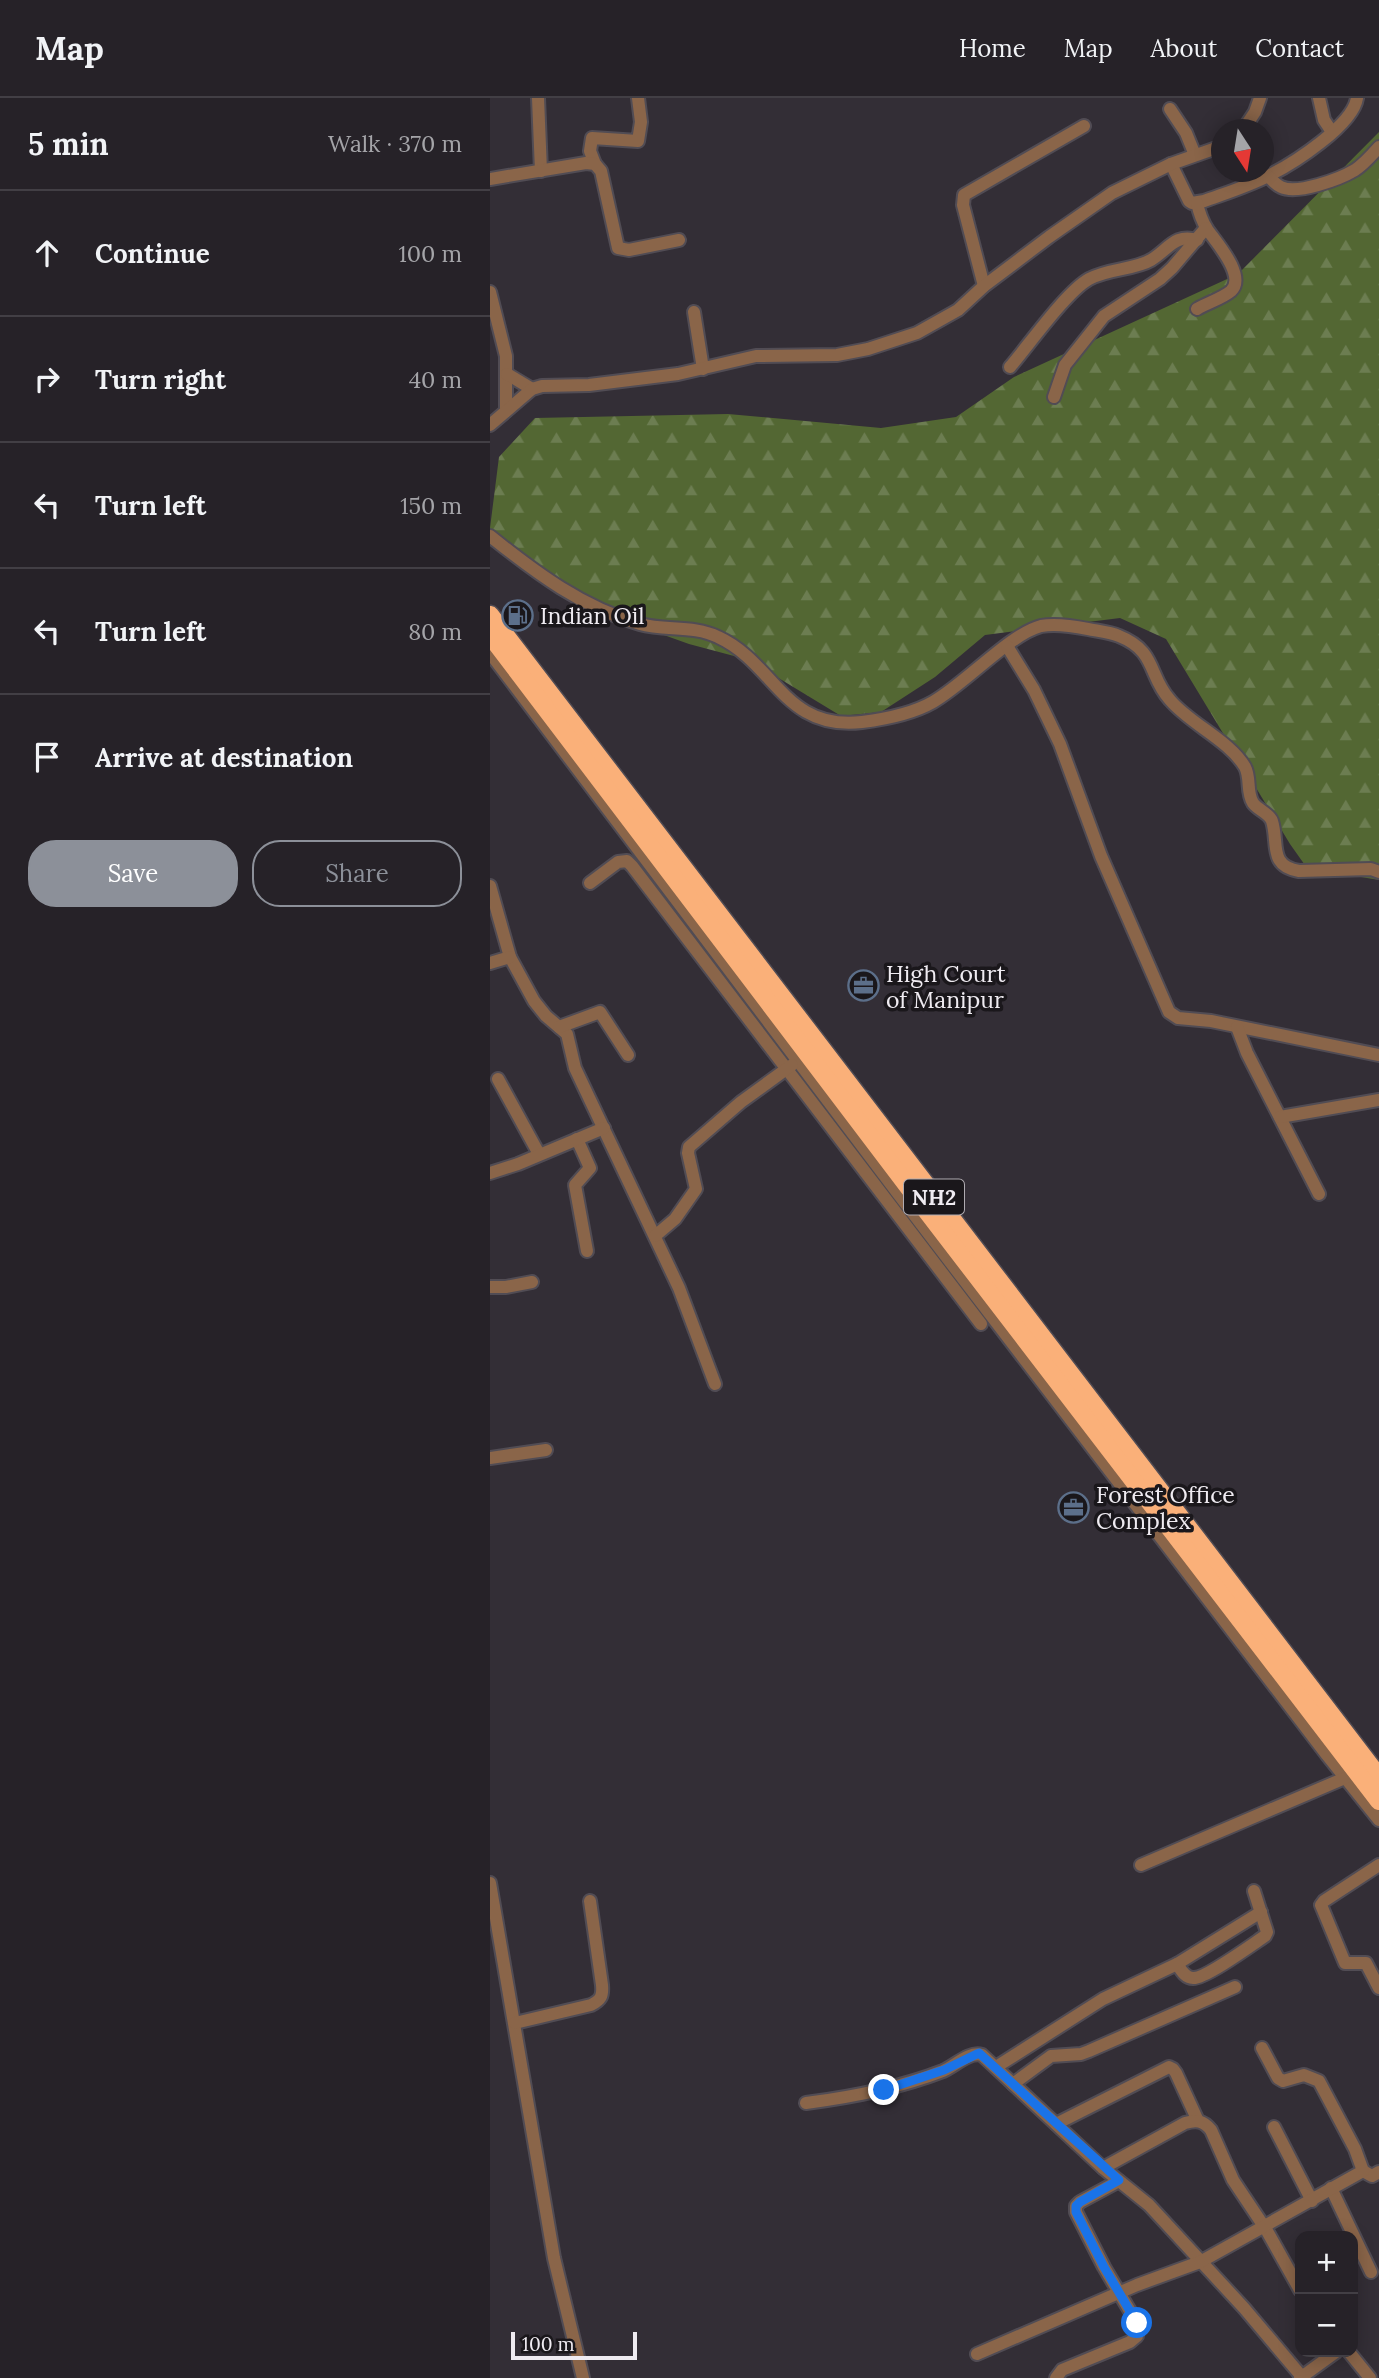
<!DOCTYPE html>
<meta charset="utf-8">
<style>
:root{--surface:#262228;--page:#322f34;--text:#f1f3f6;--muted:#a4a4a8;--line:#423f45;--accent:#8c9099}
body{margin:0;font-family:Lora,serif;background:var(--page);color:var(--text)}
.controls{position:absolute;right:21px;bottom:21px;display:grid;overflow:hidden;border-radius:14px;box-shadow:0 4px 18px #0003}
.controls button{width:63px;height:63px;display:grid;place-items:center;padding:0;border:0;border-bottom:2px solid var(--line);background:var(--surface);color:var(--text);font:35px sans-serif}
.compass{position:absolute;left:721px;top:21px;width:63px;height:63px;border-radius:50%;background:var(--surface);box-shadow:0 4px 18px #0003;rotate:168deg}
.scale{position:absolute;left:21px;bottom:18px;width:126px;box-sizing:border-box;padding-left:7px;border:4px solid #efebf1;border-top:0;font-size:19px;line-height:24px;white-space:nowrap;color:#efebf1;-webkit-text-stroke:5px #1a171b;paint-order:stroke}
.stop{position:absolute;width:21px;height:21px;margin:-16px;border:5px solid #1a73e8;border-radius:50%;background:#fff}
.stop.end{background:#1a73e8;border-color:#fff;box-shadow:0 2px 7px #0008}
.list{margin:0;padding:0;list-style:none}
h2{display:flex;justify-content:space-between;align-items:center;height:91px;margin:0;padding:0 28px;font-size:30px}
h2 small{font-size:23px;font-weight:400;color:var(--muted)}
.list li{display:grid;grid-template-columns:46px 1fr auto;gap:21px;align-items:center;box-sizing:border-box;height:126px;padding:0 28px;border-top:2px solid var(--line)}
.list b{display:block;font-size:26px;white-space:nowrap}
.list em{font-size:23px;font-style:normal;color:var(--muted)}
.actions{display:flex;gap:14px;padding:21px 28px}
.actions a{flex:1;padding:16px 0;border:2px solid var(--accent);border-radius:28px;text-align:center;font-size:24px;color:var(--accent)}
.actions .main{background:var(--accent);color:#fff}
.icon{flex:none;width:38px;height:38px;fill:none;stroke:currentColor;stroke-width:2;stroke-linecap:round;stroke-linejoin:round}
.map{position:relative;flex:none;width:889px;height:2280px;overflow:hidden}
header{display:flex;align-items:center;gap:42px;box-sizing:border-box;height:98px;padding:0 35px;background:var(--surface);border-bottom:2px solid var(--line)}
header strong{font-size:33px}
nav{display:flex;gap:38px;margin-inline-start:auto;font-size:24px}
main{display:flex}
aside{flex:1;background:var(--surface)}
.map>svg:first-child{display:block}
</style>
<header>
<strong>Map</strong>
<nav><a>Home</a><a>Map</a><a>About</a><a>Contact</a></nav>
</header>
<main>
<aside>
<h2>5 min<small>Walk · 370 m</small></h2>
<ul class="list">
<li><svg class="icon" aria-label="ahead" viewBox="0 0 24 24"><path d="M12 20V5M6 11l6-6 6 6"/></svg><div><b>Continue</b></div><em>100 m</em></li>
<li><svg class="icon" aria-label="right" viewBox="0 0 24 24"><path d="M7 20v-9h11M14 6l5 5-5 5"/></svg><div><b>Turn right</b></div><em>40 m</em></li>
<li><svg class="icon" aria-label="left" viewBox="0 0 24 24"><path d="M17 20v-9H6M10 6l-5 5 5 5"/></svg><div><b>Turn left</b></div><em>150 m</em></li>
<li><svg class="icon" aria-label="left" viewBox="0 0 24 24"><path d="M17 20v-9H6M10 6l-5 5 5 5"/></svg><div><b>Turn left</b></div><em>80 m</em></li>
<li><svg class="icon" aria-label="arrive" viewBox="0 0 24 24"><path d="M6 21V4h12l-3 4 3 4H6"/></svg><div><b>Arrive at destination</b></div></li>
</ul>
<div class="actions"><a class="main">Save</a><a>Share</a></div>
</aside>
<div class="map">
<svg width="889" height="2280" viewBox="0 0 889 2280">
<defs>
<pattern id="forest-firs" width="22" height="20" patternUnits="userSpaceOnUse" patternTransform="scale(1.75)"><rect width="22" height="20" fill="#536733"/><path d="M5 1l3.5 6h-7zM16 11l3.5 6h-7z" fill="#6c7d51"/></pattern>
</defs>
<rect width="100%" height="100%" fill="#332e36"/>
<polygon fill="url(#forest-firs)" points="889,34 889,782 817,770 800,746 676,541 630,520 495,537 445,579 391,614 351,618 259,562 199,546 118,517 29,454 0,430 9,359 45,320 238,316 391,330 466,319 524,279 748,176"/>
<g fill="none" stroke-linecap="round" stroke-linejoin="round">
<defs>
<g id="minor">
<polyline points="48,0 51,73"/>
<polyline points="829,0 834,22 842,34"/>
<polyline points="680,11 696,35 705,57"/>
<polyline points="753,32 765,14 770,0"/>
<polyline points="105,66 100,53 102,40 148,43 151,24 148,0"/>
<path d="M681,66L699,103L702,105L714,103C736,95 759,88 780,77C804,65 863,27 867,0"/>
<path d="M778,78C782,82 786,87 791,89C807,97 850,81 865,72C874,66 881,58 889,49"/>
<polyline points="0,81 96,65 105,66 111,73 128,150 139,152 189,142"/>
<polyline points="494,188 473,107 474,97 594,28"/>
<polyline points="0,194 16,258 16,313"/>
<path d="M707,211C717,205 733,200 741,193C757,178 725,143 717,131C712,123 709,114 707,105"/>
<polyline points="204,214 213,271"/>
<path d="M520,269C539,247 576,194 599,181C619,170 644,172 661,162C678,152 685,135 707,142"/>
<polyline points="17,276 42,291"/>
<polyline points="564,299 575,267 614,218 670,181 682,170 716,130"/>
<polyline points="0,327 42,291 52,288 99,287 188,276 266,258 347,257 378,251 427,235 468,212 494,188 559,139 622,95 681,66 732,48"/>
<path d="M0,438C46,475 93,510 150,526C175,533 204,527 228,539C285,565 294,633 372,624C396,621 422,616 443,604C475,586 520,536 551,528C566,525 583,528 598,531C608,533 620,534 629,538C667,553 658,578 680,602C700,626 739,642 755,669C761,680 756,694 763,705C768,712 779,715 782,723C789,745 778,768 809,773L881,771L889,774"/>
<polyline points="517,548 544,592 570,646 611,758 679,914 688,920 721,923 889,957"/>
<polyline points="0,555 409,1097 837,1657 889,1722"/>
<polyline points="100,785 128,764 137,763 142,768 491,1226"/>
<polyline points="0,788 20,859 44,903 56,918 77,936 85,970 189,1190 225,1286"/>
<polyline points="0,865 20,859"/>
<polyline points="69,929 110,914 138,957"/>
<polyline points="747,929 757,955 829,1096"/>
<polyline points="8,981 49,1056"/>
<polyline points="790,1019 889,1002"/>
<polyline points="87,1041 100,1070 85,1087 97,1153"/>
<polyline points="0,1075 28,1066 114,1030"/>
<polyline points="165,1138 185,1121 206,1091 198,1055 199,1049 251,1004 302,967"/>
<polyline points="0,1189 16,1189 42,1184"/>
<polyline points="0,1360 56,1352"/>
<polyline points="651,1767 855,1680"/>
<polyline points="889,1767 834,1803 831,1807 855,1865 876,1865 889,1890"/>
<polyline points="0,1785 64,2160 93,2280"/>
<path d="M687,1866C691,1872 695,1880 703,1880C715,1881 763,1846 775,1838L777,1834L764,1793"/>
<path d="M25,1925L101,1907C111,1902 113,1898 112,1887L100,1803"/>
<polyline points="506,1969 613,1901 687,1866 771,1814"/>
<polyline points="523,1986 561,1958 591,1956 599,1953 745,1889"/>
<path d="M316,2005C363,1999 409,1990 453,1973C465,1968 479,1953 492,1957L613,2070L659,2107L754,2210L813,2280"/>
<polyline points="566,2026 679,1969 683,1971 686,1975 708,2023"/>
<polyline points="784,2029 822,2103"/>
<path d="M613,2070L695,2025C706,2022 713,2022 721,2032L743,2082L777,2133L810,2192"/>
<polyline points="873,2073 882,2078 889,2074"/>
<polyline points="841,2090 881,2174"/>
<polyline points="859,2254 880,2280"/>
<polyline points="487,2256 647,2187 710,2164 873,2073 865,2051 829,1983 814,1977 793,1983 788,1980 772,1950"/>
<polyline points="566,2280 572,2272 640,2244 647,2238 647,2225 614,2169 586,2114 586,2108 590,2104 629,2083"/>
<polyline points="810,2280 846,2254"/>
</g>
<g id="highway">
<polyline points="0,517 889,1679"/>
<polyline points="0,537 426,1099 889,1703"/>
</g>
</defs>
<use href="#minor" stroke="#514c54" stroke-width="16"/>
<use href="#highway" stroke="#514c54" stroke-width="21"/>
<use href="#minor" stroke="#8a6549" stroke-width="12"/>
<use href="#highway" stroke="#fab079" stroke-width="18"/>
</g>
<g fill="none" stroke-linecap="round" stroke-linejoin="round">
<polyline stroke="#1a73e8" stroke-width="9" points="394,1992 454,1972 489,1955 629,2082 590,2104 586,2108 586,2114 614,2169 647,2225"/>
</g>
<defs>
<symbol id="fuel-ring" viewBox="-11 -11 22 22"><circle r="9.5" fill="#1a171b" stroke="#5c6f8a" stroke-width="1.5"/><path d="M-5.5-6h7V0h2V4h1.3V-2.5L3-4.5l.8-.8L6-3V5H2.5V1h-1V6h-7ZM-4.2-4.7v3.2H.2V-4.7Z" fill="#5c6f8a"/></symbol>
<symbol id="office-ring" viewBox="-11 -11 22 22"><circle r="9.5" fill="#1a171b" stroke="#5c6f8a" stroke-width="1.5"/><path d="M-6-3h4V-5.5h4V-3h4V5H-6ZM-1-4.5V-3h2v-1.5ZM-6 0V1H6V0Z" fill="#5c6f8a"/></symbol>
</defs>
<g fill-rule="evenodd">
<use href="#fuel-ring" x="10" y="500" width="35" height="35"/>
<use href="#office-ring" x="356" y="870" width="35" height="35"/>
<use href="#office-ring" x="566" y="1392" width="35" height="35"/>
</g>
<g text-anchor="middle" dominant-baseline="central" stroke-width="7" stroke-linejoin="round" paint-order="stroke">
<rect fill="#1a171b" stroke="#afabb1" stroke-width="2" x="414" y="1081.5" width="60" height="35" rx="5"/>
<g font-size="21" font-weight="bold" fill="#efebf1">
<text x="444" y="1099">NH2</text>
</g>
<g font-size="23" fill="#efebf1" stroke="#1a171b" text-anchor="start">
<text x="50" y="517">Indian Oil</text>
<text x="396" y="875">High Court<tspan x="396" dy="26">of Manipur</tspan></text>
<text x="606" y="1396">Forest Office<tspan x="606" dy="26">Complex</tspan></text>
</g>
</g>
</svg>
<div class="controls">
<button>+</button>
<button>−</button>
</div>
<svg class="compass" viewBox="-18 -18 36 36"><path d="M0-13l5 13h-10z" fill="#e53935"/><path d="M0 13l5-13h-10z" fill="#a4a4a8"/></svg>
<div class="scale">100 m</div>
<div class="stop" style="left:647px;top:2225px"></div>
<div class="stop end" style="left:394px;top:1992px"></div>
</div>
</main>
